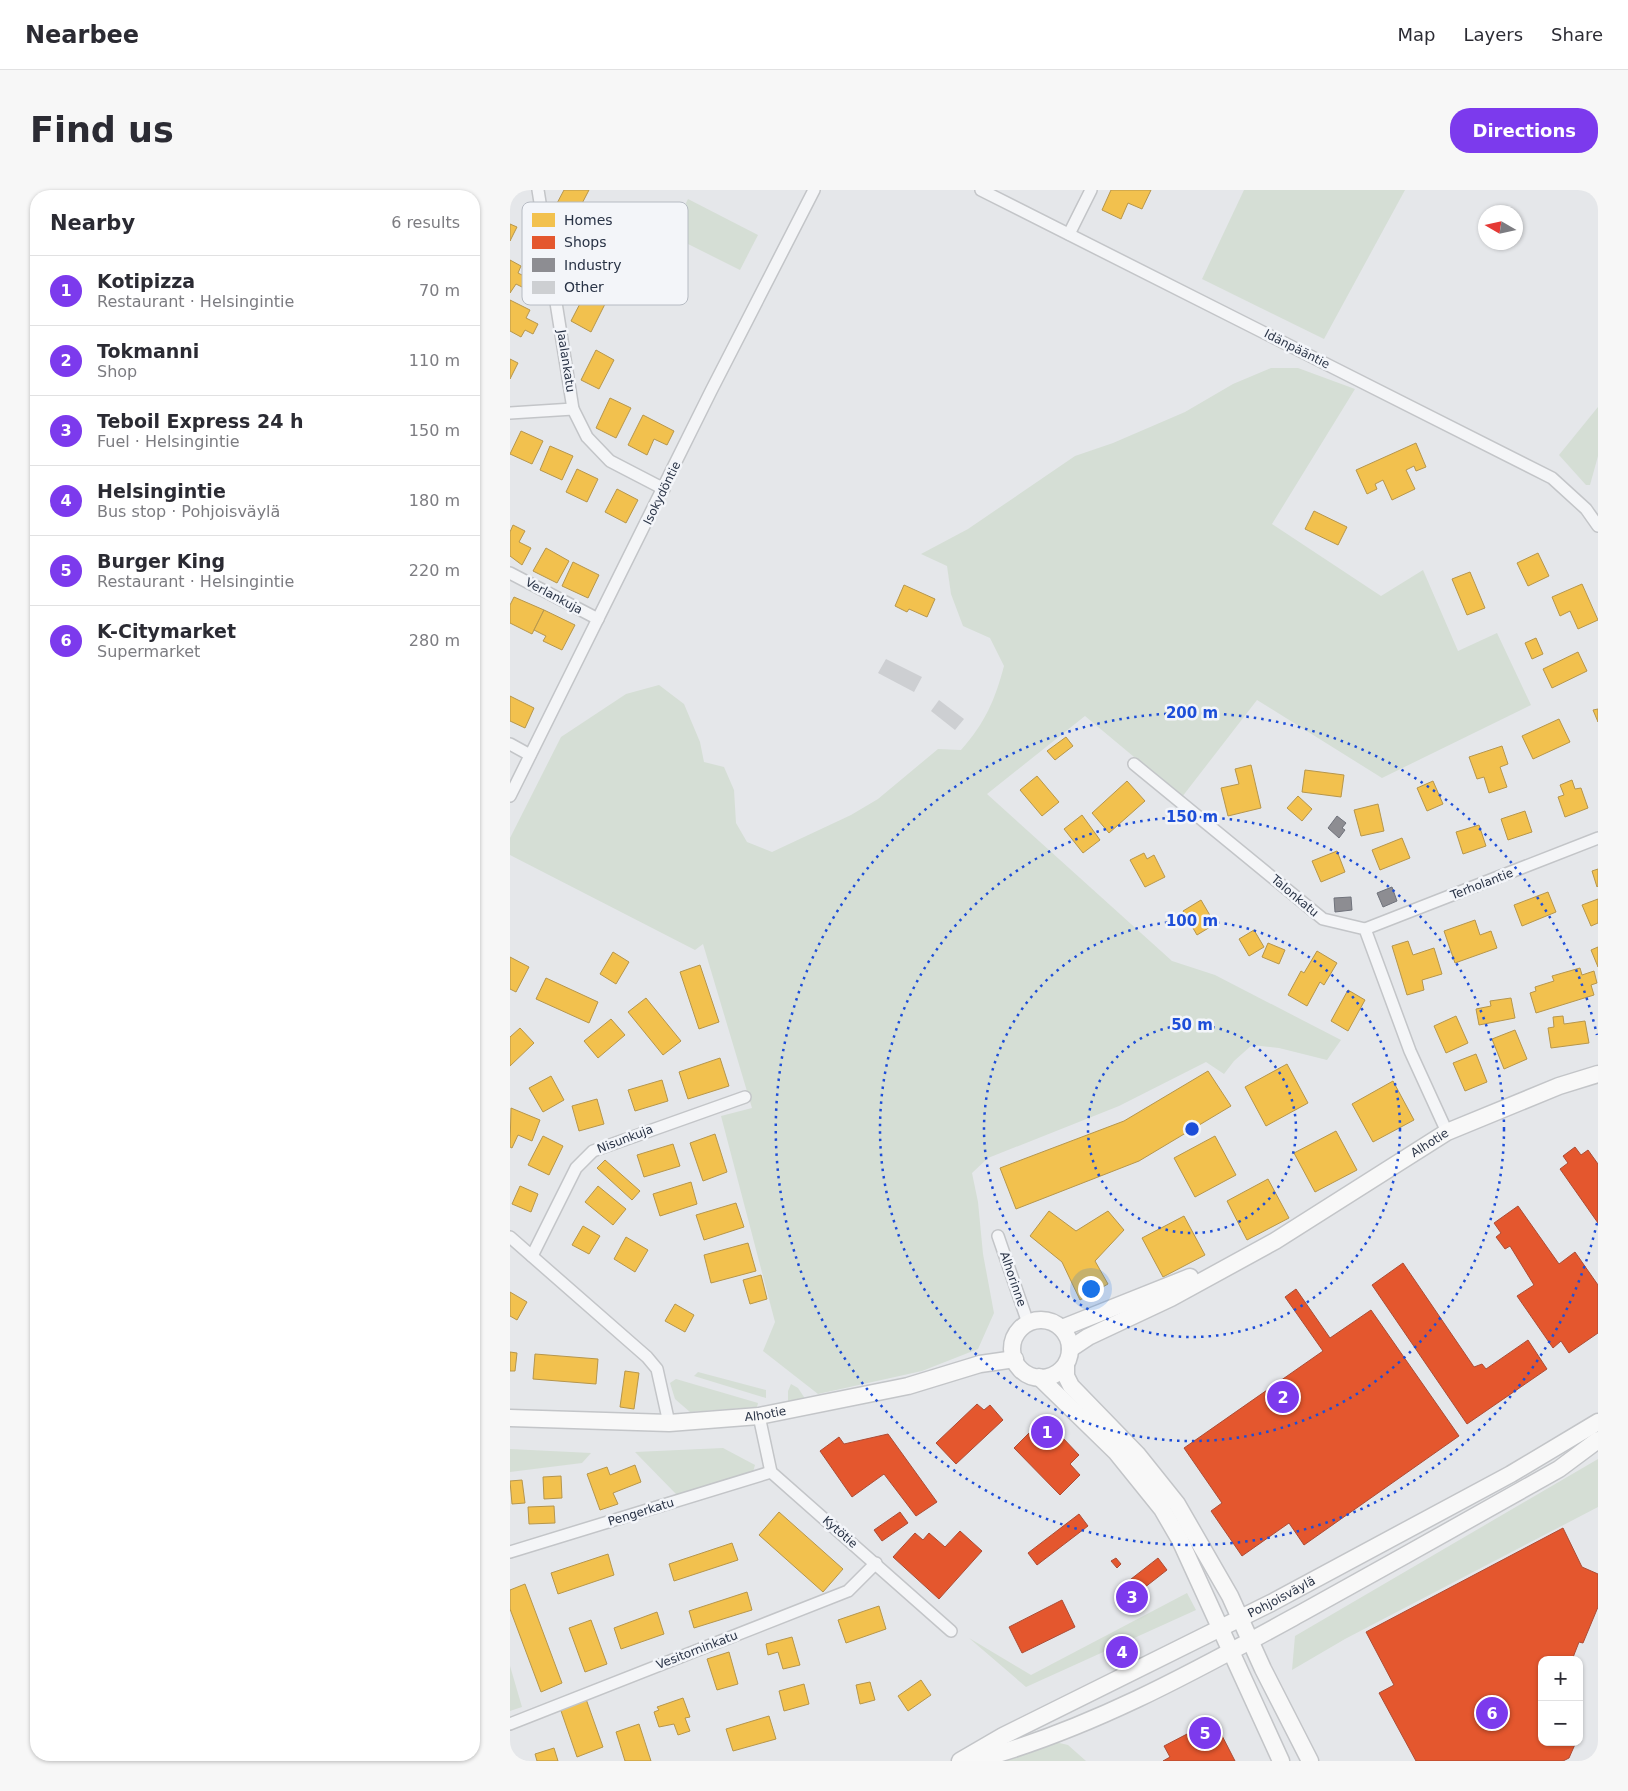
<!DOCTYPE html>
<meta charset="utf-8">
<style>
:root{--surface:#fff;--page:#f7f7f7;--text:#2b2b33;--muted:#7c7c81;--line:#e1e1e2;--accent:#7c3aed}
body{margin:0;font-family:"DejaVu Sans",sans-serif;background:var(--page);color:var(--text)}
.controls{position:absolute;right:15px;bottom:15px;display:grid;overflow:hidden;border-radius:10px;box-shadow:0 1px 4px #0004}
.controls button{width:45px;height:45px;display:grid;place-items:center;padding:0;border:0;border-bottom:1px solid var(--line);background:var(--surface);color:var(--text);font:25px sans-serif}
.compass{position:absolute;left:968px;top:15px;width:45px;height:45px;border-radius:50%;background:var(--surface);box-shadow:0 1px 4px #0004;rotate:279deg}
.you{position:absolute;left:580px;top:1098px;width:18px;height:18px;margin:-12px;border:4px solid #fff;border-radius:50%;background:#1a73e8;box-shadow:0 0 0 8px #1a73e833}
.badge{display:grid;place-items:center;width:32px;height:32px;border-radius:50%;background:var(--accent);color:#fff;font-size:16px;font-weight:700}
.pin{position:absolute;translate:-50% -50%;border:2px solid #fff;box-shadow:0 1px 5px #0006}
.list{margin:0;padding:0;list-style:none}
h2{display:flex;justify-content:space-between;align-items:center;height:65px;margin:0;padding:0 20px;font-size:21px}
h2 small{font-size:16px;font-weight:400;color:var(--muted)}
.list li{display:grid;grid-template-columns:32px 1fr auto;gap:15px;align-items:center;box-sizing:border-box;height:70px;padding:0 20px;border-top:1px solid var(--line)}
.list b{display:block;font-size:19px;white-space:nowrap}
.list p{margin:0;font-size:16px;white-space:nowrap;color:var(--muted)}
.list em{font-size:16px;font-style:normal;color:var(--muted)}
.map{position:relative;flex:none;width:1088px;height:1571px;overflow:hidden;border-radius:20px}
header{display:flex;align-items:center;gap:30px;box-sizing:border-box;height:70px;padding:0 25px;background:var(--surface);border-bottom:1px solid var(--line)}
header strong{font-size:24px}
nav{display:flex;gap:28px;margin-inline-start:auto;font-size:18px}
.intro{display:flex;align-items:center;justify-content:space-between;box-sizing:border-box;height:120px;padding:0 30px}
h1{margin:0;font-size:35px}
.button{padding:12px 22px;border-radius:20px;background:var(--accent);color:#fff;font-size:18px;font-weight:700}
main{display:flex;gap:30px;padding:0 30px}
aside{flex:1;background:var(--surface);border-radius:20px;box-shadow:0 1px 4px #0004}
.map>svg:first-child{display:block}
</style>
<header>
<strong>Nearbee</strong>
<nav><a>Map</a><a>Layers</a><a>Share</a></nav>
</header>
<div class="intro"><h1>Find us</h1><a class="button">Directions</a></div>
<main>
<aside>
<h2>Nearby<small>6 results</small></h2>
<ul class="list">
<li><span class="badge">1</span><div><b>Kotipizza</b><p>Restaurant · Helsingintie</p></div><em>70 m</em></li>
<li><span class="badge">2</span><div><b>Tokmanni</b><p>Shop</p></div><em>110 m</em></li>
<li><span class="badge">3</span><div><b>Teboil Express 24 h</b><p>Fuel · Helsingintie</p></div><em>150 m</em></li>
<li><span class="badge">4</span><div><b>Helsingintie</b><p>Bus stop · Pohjoisväylä</p></div><em>180 m</em></li>
<li><span class="badge">5</span><div><b>Burger King</b><p>Restaurant · Helsingintie</p></div><em>220 m</em></li>
<li><span class="badge">6</span><div><b>K-Citymarket</b><p>Supermarket</p></div><em>280 m</em></li>
</ul>
</aside>
<div class="map">
<svg width="1088" height="1571" viewBox="0 0 1088 1571">
<rect width="100%" height="100%" fill="#e5e7ea"/>
<g fill="#d5ded5">
<polygon points="734,0 895,0 814,149 692,89"/>
<polygon points="178,9 248,45 230,80 160,45"/>
<path d="M761,178H788L845,199L762,334L871,406L913,380L948,461L987,443L1021,515L872,588L747,510L672,607L575,526L477,604L662,771L705,785L831,850L817,870L769,858L742,855L724,871L714,884L696,872L609,916L478,968L462,983L468,1012L473,1064L484,1123L468,1159L412,1181L308,1204L253,1161L265,1132L211,926L242,918L193,754L185,760L0,665V648L51,547L116,504L149,495L174,514L190,552L194,572L214,577L224,600L226,633L237,652L262,662L341,625L368,609L428,559L451,560C475,533 485,510 494,476L480,448L453,436L441,404L437,376L411,364L458,339L565,266L603,253L675,222L723,194Z"/>
<polygon points="1088,217 1088,266 1080,295 1076,295 1049,265"/>
<polygon points="188,1182 256,1200 256,1208 184,1186"/>
<polygon points="166,1189 248,1213 247,1217 180,1222 165,1209 160,1193"/>
<polygon points="281,1194 288,1198 294,1207 293,1211 278,1213 278,1201"/>
<polygon points="213,1258 245,1275 243,1282 167,1305 125,1262"/>
<polygon points="0,1259 81,1263 72,1273 0,1282"/>
<polygon points="1088,1269 1088,1317 835,1449 782,1480 785,1446"/>
<polygon points="677,1403 686,1420 516,1497 459,1448 521,1485"/>
<polygon points="0,1476 12,1517 0,1521"/>
<polygon points="545,1552 558,1555 576,1571 492,1571"/>
</g>
<g fill="#f2c14e" stroke="#b6964c">
<polygon points="54,0 79,0 65,27 45,17"/>
<polygon points="601,0 641,0 632,19 618,13 611,29 592,20"/>
<polygon points="0,34 7,37 0,51"/>
<polygon points="0,70 11,76 8,83 22,90 18,100 6,94 0,103"/>
<polygon points="76,102 96,112 81,142 61,131"/>
<polygon points="0,110 20,120 16,128 28,134 23,144 15,140 11,147 0,141"/>
<polygon points="86,160 104,170 89,199 71,190"/>
<polygon points="0,169 8,173 0,189"/>
<polygon points="100,208 121,218 106,248 86,238"/>
<polygon points="133,225 164,241 157,255 144,249 137,265 118,255"/>
<polygon points="11,241 33,251 22,274 0,264"/>
<polygon points="906,253 916,277 906,281 904,276 896,280 905,299 882,310 873,290 865,294 867,299 857,304 846,280"/>
<polygon points="40,256 63,266 52,290 30,280"/>
<polygon points="67,279 88,289 77,312 56,302"/>
<polygon points="107,299 128,310 116,333 95,322"/>
<polygon points="804,321 837,337 828,355 795,339"/>
<polygon points="3,335 15,341 9,352 21,358 12,375 0,366 0,342"/>
<polygon points="36,358 59,371 47,393 23,381"/>
<polygon points="1028,363 1039,386 1018,396 1007,373"/>
<polygon points="63,372 89,385 78,408 52,396"/>
<polygon points="960,382 975,418 957,425 942,389"/>
<polygon points="1072,394 1088,430 1068,439 1060,421 1050,426 1042,407"/>
<polygon points="394,395 425,409 417,427 399,419 397,422 385,416"/>
<polygon points="4,407 34,420 22,444 0,433 0,415"/>
<polygon points="34,420 65,435 52,460 33,451 36,446 24,440"/>
<polygon points="1026,448 1033,464 1022,469 1015,453"/>
<polygon points="1068,462 1077,481 1042,498 1033,479"/>
<polygon points="0,506 24,518 15,538 0,531"/>
<polygon points="1088,519 1088,532 1083,520"/>
<polygon points="1049,529 1060,552 1023,569 1012,546"/>
<polygon points="556,547 563,556 545,570 537,561"/>
<polygon points="992,556 998,574 990,577 997,597 979,603 974,587 967,589 959,567"/>
<polygon points="741,575 751,618 718,626 711,598 729,594 725,579"/>
<polygon points="795,580 834,585 831,607 792,602"/>
<polygon points="527,586 549,612 532,626 510,600"/>
<polygon points="1062,590 1065,599 1071,598 1078,618 1055,627 1048,607 1054,605 1050,595"/>
<polygon points="617,591 635,611 599,643 582,623"/>
<polygon points="923,591 933,614 917,621 907,598"/>
<polygon points="788,606 802,619 792,631 777,618"/>
<polygon points="868,614 874,641 851,646 844,620"/>
<polygon points="1015,621 1022,642 998,650 991,629"/>
<polygon points="572,625 590,650 573,663 554,639"/>
<polygon points="969,635 976,656 953,664 946,642"/>
<polygon points="892,648 900,668 870,680 862,660"/>
<polygon points="827,661 835,682 811,692 802,671"/>
<polygon points="634,663 637,669 644,665 655,687 635,697 620,670"/>
<polygon points="1088,679 1088,696 1087,697 1082,681"/>
<polygon points="1038,702 1046,722 1012,736 1004,715"/>
<polygon points="1088,709 1088,733 1081,736 1072,715"/>
<polygon points="691,710 705,734 687,745 673,721"/>
<polygon points="965,730 970,745 981,741 987,758 945,773 934,741"/>
<polygon points="744,740 754,757 739,766 729,749"/>
<polygon points="898,751 903,765 924,758 932,784 912,790 914,800 897,805 882,756"/>
<polygon points="758,753 775,760 769,774 752,767"/>
<polygon points="1088,757 1088,777 1081,760"/>
<polygon points="807,761 827,773 814,795 810,792 797,816 778,805 791,781 794,783"/>
<polygon points="103,762 119,772 106,794 90,784"/>
<polygon points="0,767 19,777 6,802 0,799"/>
<polygon points="190,775 209,832 189,839 170,782"/>
<polygon points="1070,778 1072,785 1084,781 1087,793 1081,795 1084,805 1026,823 1020,803 1026,801 1025,797 1044,791 1042,786"/>
<polygon points="36,788 88,812 79,833 26,809"/>
<polygon points="838,800 855,810 838,841 821,831"/>
<polygon points="136,808 171,851 153,865 118,822"/>
<polygon points="1001,808 1005,828 969,835 966,819 981,816 980,811"/>
<polygon points="946,826 958,853 936,863 924,836"/>
<polygon points="1053,826 1054,834 1075,831 1079,853 1041,858 1038,838 1044,837 1043,827"/>
<polygon points="101,829 115,845 88,868 74,851"/>
<polygon points="10,838 24,853 0,876 0,847"/>
<polygon points="1005,840 1017,869 994,879 982,849"/>
<polygon points="966,864 977,892 955,901 943,873"/>
<polygon points="210,868 219,896 178,909 169,882"/>
<polygon points="777,874 798,913 756,936 735,897"/>
<polygon points="698,881 721,916 629,971 506,1019 490,978 614,931"/>
<polygon points="41,886 54,910 33,922 19,898"/>
<polygon points="152,890 158,911 125,921 118,900"/>
<polygon points="883,891 904,930 863,952 842,914"/>
<polygon points="87,909 94,934 69,941 62,916"/>
<polygon points="1,918 30,930 22,951 8,945 2,958 0,957"/>
<polygon points="826,941 847,980 805,1002 784,963"/>
<polygon points="205,944 217,982 193,991 180,953"/>
<polygon points="33,946 53,956 39,985 18,975"/>
<polygon points="705,946 726,985 685,1007 664,968"/>
<polygon points="163,954 170,976 134,987 127,965"/>
<polygon points="95,970 130,1001 122,1010 87,978"/>
<polygon points="758,989 779,1028 737,1050 717,1011"/>
<polygon points="181,992 187,1014 150,1026 143,1004"/>
<polygon points="10,996 28,1004 21,1022 2,1014"/>
<polygon points="88,996 116,1019 103,1035 75,1012"/>
<polygon points="226,1013 234,1037 194,1050 186,1025"/>
<polygon points="539,1021 566,1041 598,1021 614,1040 585,1071 598,1094 570,1110 552,1072 520,1046"/>
<polygon points="674,1026 695,1065 653,1087 632,1048"/>
<polygon points="73,1036 90,1046 79,1064 62,1055"/>
<polygon points="116,1047 138,1060 125,1082 104,1069"/>
<polygon points="238,1053 246,1081 201,1093 194,1065"/>
<polygon points="251,1085 257,1109 240,1114 233,1090"/>
<polygon points="0,1102 17,1112 7,1130 0,1126"/>
<polygon points="165,1114 184,1125 175,1142 155,1131"/>
<polygon points="0,1162 7,1163 5,1181 0,1181"/>
<polygon points="25,1164 88,1169 86,1194 23,1189"/>
<polygon points="115,1181 129,1183 124,1219 110,1217"/>
<polygon points="125,1275 131,1292 103,1303 108,1314 90,1320 77,1284 97,1277 100,1285"/>
<polygon points="51,1286 52,1308 34,1309 33,1287"/>
<polygon points="12,1290 15,1313 2,1314 0,1291"/>
<polygon points="44,1316 45,1333 19,1334 18,1317"/>
<polygon points="269,1322 333,1379 313,1402 249,1345"/>
<polygon points="222,1353 228,1370 164,1391 159,1374"/>
<polygon points="98,1364 104,1385 48,1404 41,1383"/>
<polygon points="15,1394 52,1493 31,1502 0,1419 0,1400"/>
<polygon points="237,1402 242,1420 184,1438 179,1421"/>
<polygon points="369,1416 376,1439 336,1453 328,1430"/>
<polygon points="147,1422 154,1444 111,1459 104,1438"/>
<polygon points="81,1430 97,1474 75,1482 59,1438"/>
<polygon points="282,1447 290,1475 273,1479 268,1462 258,1465 256,1454"/>
<polygon points="219,1462 228,1494 207,1500 197,1469"/>
<polygon points="411,1490 421,1505 398,1521 388,1506"/>
<polygon points="360,1492 365,1510 350,1514 346,1495"/>
<polygon points="294,1494 299,1514 274,1521 269,1501"/>
<polygon points="173,1508 180,1527 175,1528 180,1541 168,1545 164,1534 149,1537 144,1522 149,1520 147,1517"/>
<polygon points="76,1509 93,1557 67,1567 50,1518"/>
<polygon points="259,1526 266,1549 223,1561 216,1539"/>
<polygon points="129,1534 141,1571 115,1571 106,1542"/>
<polygon points="44,1558 48,1571 27,1571 25,1564"/>
</g>
<g fill="#e4572e" stroke="#ac4c35">
<polygon points="1065,957 1071,965 1078,960 1088,974 1088,1033 1050,979 1058,973 1053,966"/>
<polygon points="1008,1016 1049,1074 1065,1062 1088,1095 1088,1143 1059,1163 1051,1151 1043,1158 1007,1106 1024,1095 1000,1056 995,1059 986,1047 991,1043 984,1033"/>
<polygon points="893,1073 964,1177 972,1174 976,1179 1018,1150 1037,1179 957,1234 862,1095"/>
<polygon points="786,1099 820,1148 861,1120 949,1246 794,1355 779,1333 732,1366 701,1321 712,1313 674,1258 813,1161 775,1107"/>
<polygon points="467,1214 474,1220 480,1215 493,1230 446,1274 426,1253"/>
<polygon points="534,1228 569,1265 560,1274 570,1285 550,1305 504,1258"/>
<polygon points="378,1244 427,1312 406,1326 374,1284 342,1307 310,1261 329,1247 334,1254"/>
<polygon points="390,1322 398,1333 372,1351 364,1340"/>
<polygon points="569,1324 578,1336 527,1375 518,1363"/>
<polygon points="1053,1338 1072,1377 1088,1384 1088,1417 1073,1453 1069,1452 1062,1470 1032,1470 1032,1552 1066,1552 1059,1568 1053,1571 906,1571 869,1503 884,1495 856,1442"/>
<polygon points="450,1341 472,1361 429,1409 383,1367 405,1343 413,1350 419,1343 435,1357"/>
<polygon points="606,1368 611,1374 607,1378 601,1371"/>
<polygon points="648,1368 657,1380 625,1405 616,1393"/>
<polygon points="552,1410 565,1437 512,1463 499,1437"/>
<polygon points="704,1530 725,1571 653,1571 660,1567 654,1556"/>
</g>
<g fill="#8d8d92" stroke="#6f727b">
<polygon points="827,626 836,633 832,638 835,640 829,648 818,638"/>
<polygon points="882,697 887,711 873,717 867,703"/>
<polygon points="841,707 842,720 825,722 824,708"/>
</g>
<g fill="#cdcfd2">
<polygon points="376,469 412,487 404,502 368,483"/>
<polygon points="429,510 454,529 445,540 421,521"/>
</g>
<g fill="none" stroke-linecap="round" stroke-linejoin="round">
<defs>
<g id="street">
<polyline points="28,0 63,219 77,247 100,271 154,299"/>
<polyline points="471,0 1042,288 1076,319 1088,336"/>
<polyline points="559,44 581,0"/>
<polyline points="0,223 63,219"/>
<polyline points="0,383 88,429"/>
<polyline points="0,554 20,565"/>
<polyline points="624,574 813,729 855,739 900,861 937,942"/>
<polyline points="0,606 201,201 304,0"/>
<polyline points="855,739 1088,648"/>
<polyline points="488,1046 518,1133"/>
<polyline points="0,1047 137,1167 147,1179 159,1233"/>
<polyline points="22,1066 66,978 83,961 235,907"/>
<polyline points="249,1226 261,1282 441,1441"/>
<polyline points="0,1362 261,1282"/>
<polyline points="0,1534 338,1401 366,1373"/>
</g>
<g id="secondary">
<circle cx="531" cy="1159" r="29"/>
<polyline points="552,1138 680,1087"/>
<path id="s1" d="M560,1159L578,1147L661,1108L765,1051L937,942L1049,896L1088,884"/>
<polyline points="556,1175 556,1186 561,1196 627,1264 667,1314 720,1406 753,1479 800,1571"/>
<polyline points="529,1187 606,1262 652,1319 670,1350 771,1571"/>
<path id="s2" d="M0,1228L159,1233L249,1226L398,1196L470,1174L505,1169"/>
<path id="s3" d="M450,1571L493,1546L761,1413L1001,1284L1088,1232"/>
<path d="M463,1571C580,1540 689,1479 795,1421C880,1374 964,1327 1049,1279L1088,1250"/>
</g>
</defs>
<use href="#street" stroke="#c3c5c8" stroke-width="14"/>
<use href="#secondary" stroke="#c3c5c8" stroke-width="19"/>
<use href="#street" stroke="#f4f5f7" stroke-width="11"/>
<use href="#secondary" stroke="#f8f8f8" stroke-width="16"/>
</g>
<g fill="none" stroke="#1d4ed8" stroke-width="2.5" stroke-dasharray="2.5 5">
<circle cx="682" cy="939" r="104"/>
<circle cx="682" cy="939" r="208"/>
<circle cx="682" cy="939" r="312"/>
<path d="M1087 1033A416 416 0 1 1 1087 845"/>
</g>
<g text-anchor="middle" dominant-baseline="central" stroke-width="5" stroke-linejoin="round" paint-order="stroke">
<g font-size="12" fill="#293346" stroke="#f3f5f9">
<text transform="translate(787 159) rotate(27)">Idänpääntie</text>
<text transform="translate(56 171) rotate(81)">Jaalankatu</text>
<text transform="translate(152 303) rotate(-64)">Isokydöntie</text>
<text transform="translate(44 406) rotate(28)">Verlankuja</text>
<text transform="translate(972 694) rotate(-21)">Terholantie</text>
<text transform="translate(785 706) rotate(40)">Talonkatu</text>
<text transform="translate(115 949) rotate(-21)">Nisunkuja</text>
<text stroke="none"><textPath href="#s1" startOffset="415">Alhotie</textPath></text>
<text transform="translate(503 1089) rotate(71)">Alhorinne</text>
<text stroke="none"><textPath href="#s2" startOffset="256">Alhotie</textPath></text>
<text transform="translate(131 1322) rotate(-17)">Pengerkatu</text>
<text transform="translate(330 1342) rotate(41)">Kytötie</text>
<text stroke="none"><textPath href="#s3" startOffset="361">Pohjoisväylä</textPath></text>
<text transform="translate(187 1460) rotate(-21)">Vesitorninkatu</text>
</g>
</g>
<rect x="12" y="12" width="166" height="103" rx="8" fill="#f3f5f9" stroke="#b6bbc3" stroke-width="1"/>
<rect x="22" y="23" width="23" height="14" fill="#f2c14e"/>
<rect x="22" y="46" width="23" height="13" fill="#e4572e"/>
<rect x="22" y="68" width="23" height="14" fill="#8d8d92"/>
<rect x="22" y="91" width="23" height="13" fill="#cdcfd2"/>
<g font-size="14" fill="#293346">
<text x="54" y="35">Homes</text>
<text x="54" y="57">Shops</text>
<text x="54" y="80">Industry</text>
<text x="54" y="102">Other</text>
</g>
<circle cx="682" cy="939" r="8" fill="#1d4ed8" stroke="#f3f5f9" stroke-width="2.5"/>
<g font-size="15" text-anchor="middle" font-weight="bold" fill="#1d4ed8" stroke="#f3f5f9" stroke-width="5" stroke-linejoin="round" paint-order="stroke">
<text x="682" y="528">200 m</text>
<text x="682" y="632">150 m</text>
<text x="682" y="736">100 m</text>
<text x="682" y="840">50 m</text>
</g>
</svg>
<div class="controls">
<button>+</button>
<button>−</button>
</div>
<svg class="compass" viewBox="-18 -18 36 36"><path d="M0-13l5 13h-10z" fill="#e53935"/><path d="M0 13l5-13h-10z" fill="#7c7c81"/></svg>
<div class="you"></div>
<div class="pin badge" style="left:537px;top:1242px">1</div>
<div class="pin badge" style="left:773px;top:1207px">2</div>
<div class="pin badge" style="left:622px;top:1407px">3</div>
<div class="pin badge" style="left:612px;top:1462px">4</div>
<div class="pin badge" style="left:695px;top:1543px">5</div>
<div class="pin badge" style="left:982px;top:1523px">6</div>
</div>
</main>
